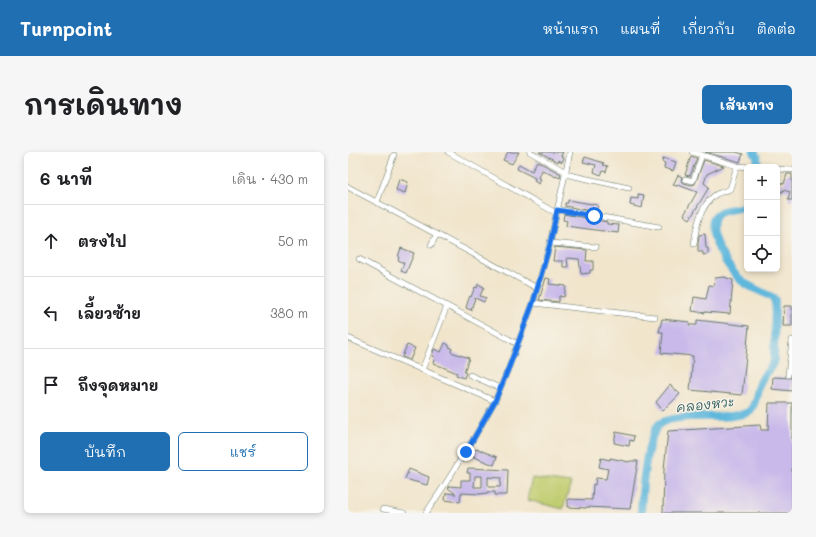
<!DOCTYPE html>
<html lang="th">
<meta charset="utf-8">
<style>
:root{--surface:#fff;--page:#f6f6f6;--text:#202124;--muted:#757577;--line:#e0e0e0;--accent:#1f6fb2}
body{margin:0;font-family:Mali,"Playpen Sans Thai",sans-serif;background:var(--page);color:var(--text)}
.controls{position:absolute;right:12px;top:12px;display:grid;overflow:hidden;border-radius:6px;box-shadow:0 2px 6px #0003}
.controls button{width:36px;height:36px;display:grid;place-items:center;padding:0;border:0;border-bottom:1px solid var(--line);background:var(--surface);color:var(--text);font:20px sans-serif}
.stop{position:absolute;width:12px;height:12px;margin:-9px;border:3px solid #1a73e8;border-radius:50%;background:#fff}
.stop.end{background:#1a73e8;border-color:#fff;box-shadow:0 1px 4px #0008}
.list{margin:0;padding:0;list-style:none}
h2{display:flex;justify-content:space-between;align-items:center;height:52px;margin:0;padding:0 16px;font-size:17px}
h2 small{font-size:13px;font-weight:400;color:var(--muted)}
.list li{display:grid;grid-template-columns:26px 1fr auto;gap:12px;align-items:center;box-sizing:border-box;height:72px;padding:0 16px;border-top:1px solid var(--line)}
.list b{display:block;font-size:15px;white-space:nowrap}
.list em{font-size:13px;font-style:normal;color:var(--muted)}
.actions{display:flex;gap:8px;padding:12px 16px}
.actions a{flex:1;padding:9px 0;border:1px solid var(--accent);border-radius:6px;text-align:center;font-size:14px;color:var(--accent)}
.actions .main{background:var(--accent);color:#fff}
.icon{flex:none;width:22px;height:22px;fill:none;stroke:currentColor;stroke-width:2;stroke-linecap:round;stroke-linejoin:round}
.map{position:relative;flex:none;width:444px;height:361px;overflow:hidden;border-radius:6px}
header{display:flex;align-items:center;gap:24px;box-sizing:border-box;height:56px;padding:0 20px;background:var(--accent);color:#fff}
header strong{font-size:19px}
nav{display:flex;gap:22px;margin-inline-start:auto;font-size:14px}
.intro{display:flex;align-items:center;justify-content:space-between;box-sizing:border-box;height:96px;padding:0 24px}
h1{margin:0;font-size:28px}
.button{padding:10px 18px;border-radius:6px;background:var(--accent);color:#fff;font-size:14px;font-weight:700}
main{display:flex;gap:24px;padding:0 24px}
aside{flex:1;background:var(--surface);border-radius:6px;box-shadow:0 2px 6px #0003}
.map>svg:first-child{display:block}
</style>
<header>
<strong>Turnpoint</strong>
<nav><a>หน้าแรก</a><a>แผนที่</a><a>เกี่ยวกับ</a><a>ติดต่อ</a></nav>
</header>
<div class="intro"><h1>การเดินทาง</h1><a class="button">เส้นทาง</a></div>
<main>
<aside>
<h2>6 นาที<small>เดิน · 430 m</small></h2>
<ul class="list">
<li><svg class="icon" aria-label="ahead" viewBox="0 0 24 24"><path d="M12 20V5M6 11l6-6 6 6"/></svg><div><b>ตรงไป</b></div><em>50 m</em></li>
<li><svg class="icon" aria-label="left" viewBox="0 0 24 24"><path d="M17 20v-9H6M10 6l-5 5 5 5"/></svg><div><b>เลี้ยวซ้าย</b></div><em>380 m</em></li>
<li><svg class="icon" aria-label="arrive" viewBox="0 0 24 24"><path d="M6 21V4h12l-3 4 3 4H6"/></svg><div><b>ถึงจุดหมาย</b></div></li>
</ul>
<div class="actions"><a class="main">บันทึก</a><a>แชร์</a></div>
</aside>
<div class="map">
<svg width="444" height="361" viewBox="0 0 444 361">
<rect width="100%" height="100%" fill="#f7f3e8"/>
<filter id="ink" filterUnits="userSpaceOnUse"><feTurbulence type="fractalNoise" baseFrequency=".025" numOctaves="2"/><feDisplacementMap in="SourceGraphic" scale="8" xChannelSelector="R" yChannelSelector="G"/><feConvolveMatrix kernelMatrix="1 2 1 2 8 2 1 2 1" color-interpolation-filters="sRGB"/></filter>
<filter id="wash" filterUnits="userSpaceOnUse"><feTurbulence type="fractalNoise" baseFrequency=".012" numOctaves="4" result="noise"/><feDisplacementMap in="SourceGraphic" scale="16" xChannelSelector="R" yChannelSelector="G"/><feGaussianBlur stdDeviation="0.9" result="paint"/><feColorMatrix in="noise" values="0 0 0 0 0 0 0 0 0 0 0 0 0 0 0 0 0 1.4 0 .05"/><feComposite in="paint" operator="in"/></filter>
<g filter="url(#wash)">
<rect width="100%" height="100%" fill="#f1e5cc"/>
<polygon fill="#bfcc6d" stroke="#6f8450" points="184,326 223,331 215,357 179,348"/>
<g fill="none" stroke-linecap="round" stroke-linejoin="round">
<g stroke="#5fb7dc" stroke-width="8">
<polyline points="406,0 409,5 410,15"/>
<path d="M293,361C294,339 297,289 311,272C333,259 376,270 401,260C411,249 407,237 414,227C418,219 424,217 426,208L427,148C418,140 404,137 395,130C381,119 355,79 368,63C375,55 391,60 399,52"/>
</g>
</g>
<g id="blocks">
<g fill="#c8b9ea" fill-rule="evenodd">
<polygon points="160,0 171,0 164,12 155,8"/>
<polygon points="191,0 215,0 213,4 216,6 214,10 211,8 210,10"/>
<polygon points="357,0 388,0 395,2 392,10"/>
<polygon points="343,4 349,6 342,24 337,23"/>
<polygon points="237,5 256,11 255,13 260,14 258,20 255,19 253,23 246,20 248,13 235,10"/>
<polygon points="315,6 328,10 325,19 316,16 317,11 314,10"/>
<polygon points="356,8 376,14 359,22 356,31 361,35 342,67 336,63 349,40 330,33 329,34 325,33 330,23 334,25 333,28 336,31 344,33 347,32"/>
<polygon points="189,9 213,22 212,26 208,24 208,25 194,18 191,26 193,27 191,32 186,29 187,26 169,17 171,12 184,19"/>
<polygon points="439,22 444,22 444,48 440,48 442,40 435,38 435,40 429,39 429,31 436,32"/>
<polygon points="51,27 60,30 57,41 48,38"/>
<polygon points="290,42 296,43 294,56 282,53 283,46 290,47"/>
<polygon points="220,48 250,53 248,60 217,54 217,51 220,51"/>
<polygon points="216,62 259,70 259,72 271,73 270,81 218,74 219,69 215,68"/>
<polygon points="357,82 358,96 360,96 360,102 355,103 355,100 350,100 350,93 351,83"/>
<polygon points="207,95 239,98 238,109 245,109 245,118 242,118 242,121 233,122 231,107 219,106 220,115 215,115 215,109 205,109"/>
<polygon points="53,96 66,101 58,121 53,119 56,111 50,108 51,106 50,105"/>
<polygon points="376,125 385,128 382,162 357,160 357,161 344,159 346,145 358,147 361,133 366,134 367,126"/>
<polygon points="198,126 202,127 201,132 218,134 216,145 211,144 211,150 191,148"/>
<polygon points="130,132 136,135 132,144 138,146 136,150 127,146 123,158 118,156 120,149 122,144 123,145 127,135 129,136"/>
<polygon points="436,154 444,154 444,174 435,174"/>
<polygon points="314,167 342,170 341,173 349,173 349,168 401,174 394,243 342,238 345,204 313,201 315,180 311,180"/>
<polygon points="97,191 101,193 101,195 104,196 103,200 121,206 116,220 118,221 116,226 108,223 109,221 85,211 87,205 84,204 86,197 93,200"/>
<polygon points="59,193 67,196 62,208 54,205"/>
<polygon points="425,225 444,226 444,239 424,237"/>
<polygon points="322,233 332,242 315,259 308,250"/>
<polygon points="421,251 444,251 444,361 315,361 316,317 320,279 412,273 413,278 420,278"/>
<polygon points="268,280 286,284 285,289 282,288 281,294 266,291"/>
<polygon points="126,297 128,298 129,297 149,305 146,313 126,305 126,304 124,303"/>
<polygon points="253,306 262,308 262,306 281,310 282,309 290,309 282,357 238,355 238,356 220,355 220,347 244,348 245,332 247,333 248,326 258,327 260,317 251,315"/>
<path d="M120,316L160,318L159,343H147V340H139V341L132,342L113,341L112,350L97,348L98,341L108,342L100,336L102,334L113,335V328H122V321H119ZM127,324H134V335H126ZM140,325L153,326L152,335H140Z"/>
<polygon points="61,317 81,325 79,333 57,327"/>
</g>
</g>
</g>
<g filter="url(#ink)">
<use href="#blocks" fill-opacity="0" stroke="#687869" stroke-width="1"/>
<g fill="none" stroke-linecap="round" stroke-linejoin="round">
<defs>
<g id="minor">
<polyline points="100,0 208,61"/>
<polyline points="182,0 218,20"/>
<polyline points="344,0 389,14 402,15"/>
<polyline points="429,17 444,18"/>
<polyline points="217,22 281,36"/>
<polyline points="337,27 345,29 354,3"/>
<polyline points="0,35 189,136"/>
<polyline points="29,50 46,3"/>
<polyline points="209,57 311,75"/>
<polyline points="202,91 248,95"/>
<path d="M346,92C348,75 352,54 367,43C371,40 377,40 382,37L389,14"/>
<polyline points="83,93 89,82"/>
<polyline points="11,107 170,192"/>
<polyline points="185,151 307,165"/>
<polyline points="0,186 147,249"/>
<polyline points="74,218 99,154"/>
<polyline points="122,223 152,236"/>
<polyline points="440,223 444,188"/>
<polyline points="35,357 56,361"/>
<polyline points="78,361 96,334 127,284 147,249 161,215 185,151 202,91 222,0"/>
</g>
</defs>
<use href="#minor" stroke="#687869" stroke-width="6"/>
<use href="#minor" stroke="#fff" stroke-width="5"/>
</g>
</g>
<g fill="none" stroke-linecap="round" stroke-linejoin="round" filter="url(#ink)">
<polyline stroke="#1a73e8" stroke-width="5" points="118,300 147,249 161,215 185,151 202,92 209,58 246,64"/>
</g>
<g text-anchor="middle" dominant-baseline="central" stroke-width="3" stroke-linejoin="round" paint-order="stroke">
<g font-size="13" font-style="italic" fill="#2f5c5e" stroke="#f7f3e8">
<text transform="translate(357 252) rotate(-6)">คลองหวะ</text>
</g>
</g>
</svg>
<div class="controls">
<button>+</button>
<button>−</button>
<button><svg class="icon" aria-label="locate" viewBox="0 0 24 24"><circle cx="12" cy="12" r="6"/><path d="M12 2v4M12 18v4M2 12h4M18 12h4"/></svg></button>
</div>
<div class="stop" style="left:246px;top:64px"></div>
<div class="stop end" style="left:118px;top:300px"></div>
</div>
</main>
